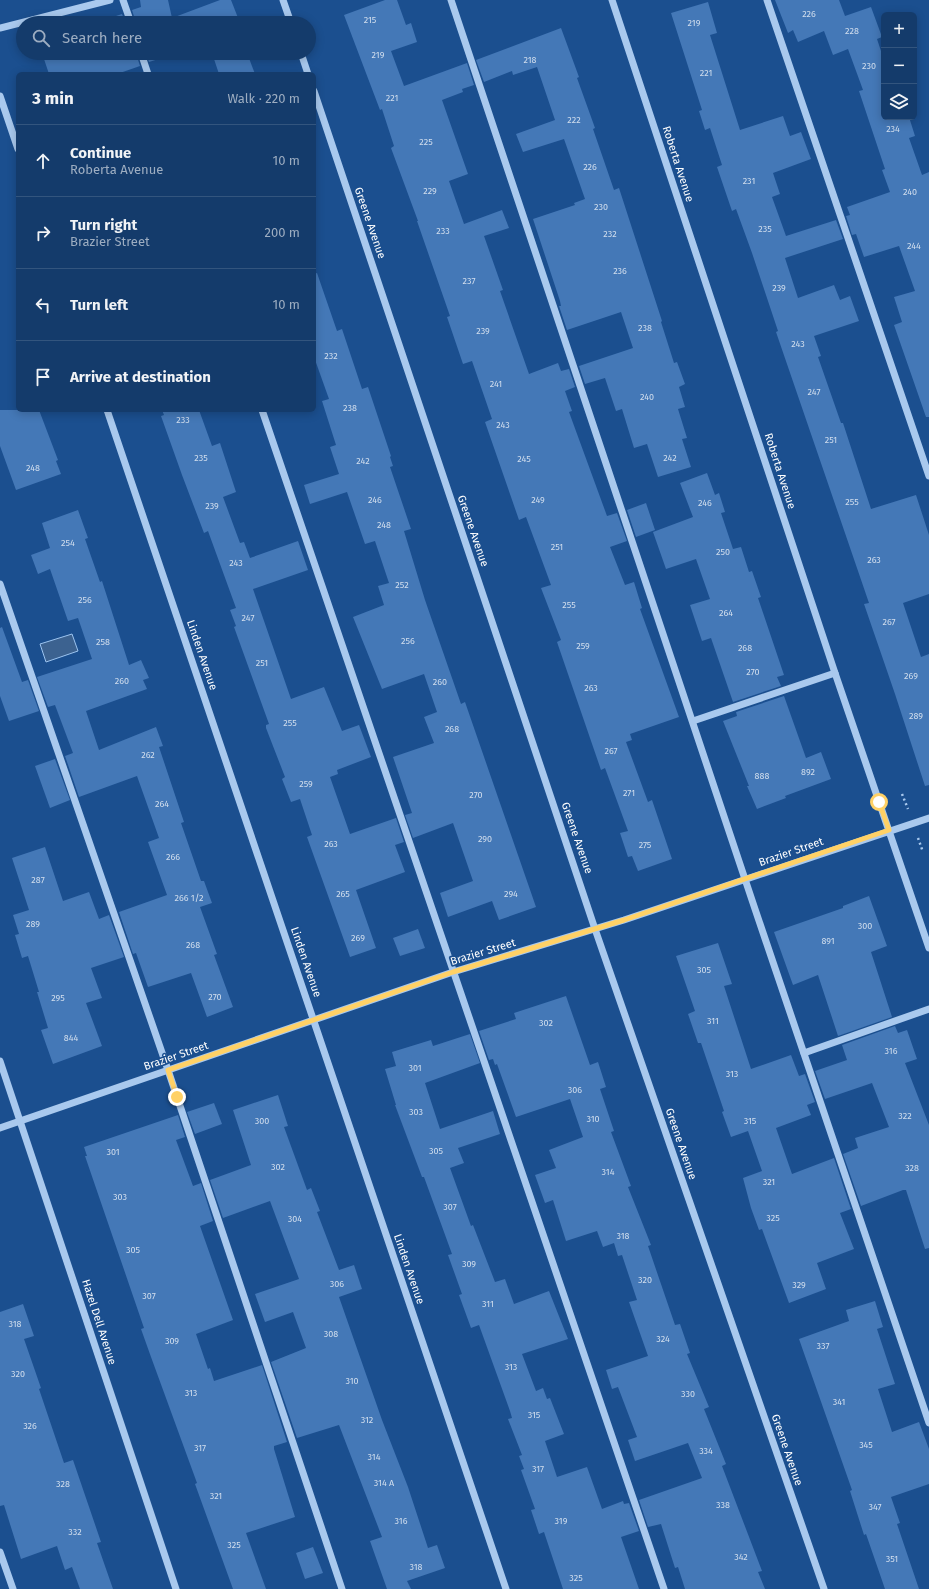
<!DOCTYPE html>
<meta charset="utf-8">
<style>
:root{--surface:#143b6b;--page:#214673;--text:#f1f3f6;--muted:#9dadc1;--line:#33557e}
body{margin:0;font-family:"Fira Sans",sans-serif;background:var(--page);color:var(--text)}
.controls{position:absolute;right:12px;top:12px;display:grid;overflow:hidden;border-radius:6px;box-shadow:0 2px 10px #0003}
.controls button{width:36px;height:36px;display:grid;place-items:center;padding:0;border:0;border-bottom:1px solid var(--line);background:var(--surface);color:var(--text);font:20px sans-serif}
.stop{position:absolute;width:12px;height:12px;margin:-9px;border:3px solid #ffd166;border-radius:50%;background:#fff}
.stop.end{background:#ffd166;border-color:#fff;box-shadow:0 1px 4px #0008}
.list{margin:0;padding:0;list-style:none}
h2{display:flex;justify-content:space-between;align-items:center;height:52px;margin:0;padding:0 16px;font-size:17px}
h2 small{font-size:13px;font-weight:400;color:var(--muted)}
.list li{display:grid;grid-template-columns:26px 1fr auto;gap:12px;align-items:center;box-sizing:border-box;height:72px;padding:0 16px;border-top:1px solid var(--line)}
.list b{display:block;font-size:15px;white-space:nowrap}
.list p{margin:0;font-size:13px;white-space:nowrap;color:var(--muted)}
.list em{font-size:13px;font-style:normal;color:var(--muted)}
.icon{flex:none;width:22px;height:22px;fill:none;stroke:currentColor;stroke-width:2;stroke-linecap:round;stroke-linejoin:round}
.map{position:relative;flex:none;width:929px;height:1589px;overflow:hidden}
.search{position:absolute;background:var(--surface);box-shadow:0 2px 10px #0003;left:16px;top:16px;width:300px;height:44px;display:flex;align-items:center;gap:10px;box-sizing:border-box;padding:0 14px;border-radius:22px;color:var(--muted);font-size:15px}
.panel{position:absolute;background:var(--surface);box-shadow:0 2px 10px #0003;left:16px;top:72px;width:300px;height:340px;border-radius:6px}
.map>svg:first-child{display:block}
</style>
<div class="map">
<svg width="929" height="1589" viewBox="0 0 929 1589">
<rect width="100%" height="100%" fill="#1b4f8f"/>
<polygon fill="#3c6290" stroke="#9cc4f0" points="72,634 78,651 46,662 40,644"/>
<g fill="#4478b7">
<polygon points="140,0 168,0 172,18 220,0 231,0 240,23 136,23 132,10 141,7"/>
<polygon points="385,0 397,0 406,25 411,23 417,42 391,51 404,86 467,63 474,85 462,89 463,92 442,100 468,174 449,181 464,224 502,210 509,228 484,236 503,290 500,291 529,374 558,363 561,371 569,369 575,387 565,391 572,411 569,412 607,516 617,513 627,541 610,547 625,585 634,582 642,608 640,609 679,717 630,734 632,740 626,742 648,802 652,800 672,859 638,871 632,856 628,857 620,833 628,831 605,768 601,770 557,642 561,640 541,588 551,585 526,517 519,520 485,422 492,419 472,361 463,364 447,317 450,316 417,221 418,221 391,148 394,146 382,109 380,110 344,15"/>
<polygon points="775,0 839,0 845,16 871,7 882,37 877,39 884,60 884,117 909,117 915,136 909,138 922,175 929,172 929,417 926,417 894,325 902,322 894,297 915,291 899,246 864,257 856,234 852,235 846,216 850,215 847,207 890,192 882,170 885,169 859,91 863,90 848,49 833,55 824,31 798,42 793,30 788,33"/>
<polygon points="708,2 717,33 710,35 740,130 783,116 790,136 801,132 811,159 773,173 780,194 772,197 786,236 836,220 843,239 785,258 798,298 834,285 840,300 850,296 859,321 814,336 821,356 818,357 841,423 843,423 871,509 916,495 929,535 929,594 903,603 921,657 929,654 929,785 925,786 895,694 864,604 869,603 776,332 778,331 752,253 736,209 732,211 717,167 722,165 710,128 705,130 699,111 702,110 671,13"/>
<polygon points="122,14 126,23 105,23 104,20"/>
<polygon points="561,28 579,77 577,78 595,128 593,129 614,190 619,188 662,321 661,322 674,363 677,362 685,384 679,387 685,407 678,409 687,438 682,439 691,467 658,477 647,444 634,448 622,409 616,411 605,378 585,384 579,366 633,348 621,312 567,330 559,306 561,306 560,301 533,219 575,205 574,203 585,199 564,139 523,152 516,134 555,120 537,67 513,75 512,71 484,82 476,60"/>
<polygon points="42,53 136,53 140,66 117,74 49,74"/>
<polygon points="146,53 167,53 168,56 149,62"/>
<polygon points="212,53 247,53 255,74 219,74"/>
<polygon points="317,273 337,331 342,329 362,389 368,387 391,456 390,457 393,466 390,467 411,529 404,531 425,600 461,704 465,702 536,907 499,920 492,901 448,917 440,893 473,881 453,823 413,838 405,815 412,813 393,757 434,743 424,717 437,712 424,674 382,689 353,617 384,605 378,586 389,583 375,541 365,544 347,492 310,504 304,485 339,474 330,447 336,445 322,401 329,399 314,357 314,274"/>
<polygon points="0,410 39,410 58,460 56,461 61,474 16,490 0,446"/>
<polygon points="162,410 199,410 212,446 220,443 236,492 223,497 240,543 244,542 250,558 298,541 308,570 253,589 291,699 324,687 342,731 359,725 371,757 337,770 338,774 330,777 350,834 396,818 404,842 395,845 405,872 356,890 376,948 350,957 307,837 312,835 300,799 291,802 282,779 285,777 266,728 266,725 269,724 234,627 236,626 230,610 236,608 208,531 204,533 182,475 161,416 164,415"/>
<polygon points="707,473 715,495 719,493 725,512 721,513 733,549 741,547 749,572 752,571 761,597 758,598 784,675 777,677 781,686 733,702 711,638 702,641 690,605 710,599 696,559 666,569 653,532 693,517 680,483"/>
<polygon points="646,503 655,530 636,537 627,510"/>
<polygon points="78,510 88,538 85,539 100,582 102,581 129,665 141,660 149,678 143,680 147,689 86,711 99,750 156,727 163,746 159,747 184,822 181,823 201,881 204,881 212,903 200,907 217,954 214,955 233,1007 207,1017 191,973 148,987 136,953 133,954 119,912 167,895 148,842 159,838 137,776 79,797 65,756 73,753 55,705 48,707 37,677 92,659 78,618 68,621 50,569 38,574 31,555 50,548 42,523"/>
<polygon points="2,627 22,682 28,680 39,711 9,721 0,696 0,628"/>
<polygon points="784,696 806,758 821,752 831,779 785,796 786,798 757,809 747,786 749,786 723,721 737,716 736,712"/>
<polygon points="55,759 70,800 50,808 35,766"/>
<polygon points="45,847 63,901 89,892 99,919 109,915 124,957 91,968 102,998 86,1003 102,1046 53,1064 41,1030 48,1028 37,992 39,992 28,956 22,958 15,935 19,934 13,915 29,910 12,858"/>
<polygon points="869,896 887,946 871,952 892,1017 838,1036 818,975 793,985 774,932 843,908 843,906"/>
<polygon points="418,929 425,948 400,956 393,938"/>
<polygon points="718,943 732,984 724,986 751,1069 791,1055 799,1076 805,1074 815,1102 807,1105 811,1115 776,1128 792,1174 834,1158 851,1209 840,1213 854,1249 817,1263 826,1289 789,1303 762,1229 759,1230 751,1208 743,1178 762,1171 748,1131 731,1137 722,1112 724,1111 701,1043 698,1043 688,1014 695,1011 676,956"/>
<polygon points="566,996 590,1065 598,1062 606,1087 600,1089 614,1131 611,1132 631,1186 628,1187 651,1245 648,1246 675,1325 680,1324 690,1353 687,1354 709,1407 704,1409 726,1464 722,1466 762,1571 758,1572 765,1589 685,1589 678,1567 675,1568 661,1524 648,1527 639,1500 702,1478 688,1443 635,1461 628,1440 637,1437 618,1387 612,1389 606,1370 648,1356 629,1302 637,1300 622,1255 618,1256 614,1243 603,1247 597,1231 566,1241 553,1200 545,1203 535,1175 556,1168 549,1150 583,1137 570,1099 516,1117 497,1064 495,1065 493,1059 489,1060 479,1031 516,1019 514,1013"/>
<polygon points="895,1026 898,1033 907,1030 917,1059 905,1063 929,1125 929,1248 925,1249 906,1190 903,1190 861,1206 843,1154 858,1148 855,1138 889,1127 872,1083 825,1099 815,1071 847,1060 842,1045"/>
<polygon points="470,1034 480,1063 425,1083 440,1129 493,1111 500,1134 458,1148 464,1163 450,1168 471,1226 473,1225 495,1282 505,1279 514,1304 549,1291 568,1339 522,1354 536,1391 543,1388 547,1399 550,1398 564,1434 545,1441 557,1477 587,1467 602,1509 623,1501 624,1504 629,1503 639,1531 621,1537 639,1589 563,1589 544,1532 539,1534 531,1510 535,1509 521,1470 524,1469 519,1456 522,1455 508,1419 512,1418 510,1411 479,1325 471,1328 459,1295 462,1294 448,1255 452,1254 424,1177 422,1177 395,1105 396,1105 385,1069 396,1066 392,1052 431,1040 433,1046"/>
<polygon points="278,1095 288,1126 284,1127 307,1190 311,1188 320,1211 317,1212 339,1270 354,1265 362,1289 339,1297 382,1420 408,1487 428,1548 437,1545 445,1568 407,1581 411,1589 387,1589 370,1541 382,1537 339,1425 297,1438 271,1362 306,1348 293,1312 265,1322 255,1294 299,1279 270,1201 223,1218 210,1180 251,1165 233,1110"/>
<polygon points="214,1103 222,1124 195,1134 187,1112"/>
<polygon points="178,1115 185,1137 176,1140 193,1186 201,1183 213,1221 200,1226 233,1320 196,1334 208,1369 210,1368 214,1381 262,1365 287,1442 274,1446 274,1449 295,1517 246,1533 266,1589 233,1589 195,1484 197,1483 151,1357 141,1329 144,1328 85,1156 87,1156 84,1147"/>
<polygon points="875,1301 883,1327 877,1329 895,1384 878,1389 892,1432 919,1422 929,1449 929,1484 891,1497 900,1523 897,1524 919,1589 885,1589 866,1534 864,1535 850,1491 852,1490 799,1339 849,1321 846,1310"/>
<polygon points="23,1304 34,1336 24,1339 41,1388 39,1389 64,1463 73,1460 101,1542 97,1543 113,1589 80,1589 72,1567 65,1570 57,1546 21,1559 4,1505 0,1506 0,1312"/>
<polygon points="313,1547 323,1573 305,1579 296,1553"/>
</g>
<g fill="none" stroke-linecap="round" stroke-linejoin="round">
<g stroke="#a9c9ee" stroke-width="2.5" stroke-dasharray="2 3" stroke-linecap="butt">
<polyline points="902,794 908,809"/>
<polyline points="918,838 923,852"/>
</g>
<g stroke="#a9c9ee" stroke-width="7">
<polyline points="123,0 131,23"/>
<polyline points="283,0 291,23"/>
<polyline points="451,0 755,909 929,1423"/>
<polyline points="612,0 835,673 929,948"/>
<polyline points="767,0 929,476"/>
<polyline points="0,28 110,0"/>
<polyline points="141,53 148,74"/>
<polyline points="301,53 308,74"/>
<polyline points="314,91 595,929 824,1589"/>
<polyline points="0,96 18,149"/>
<polyline points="107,410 506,1589"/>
<polyline points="262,410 664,1589"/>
<polyline points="0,584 168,1070 342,1589"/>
<polyline points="693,721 835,673"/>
<polyline points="804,1053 929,1009"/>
<polyline points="0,1061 176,1589"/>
<polyline points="0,1128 453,972 624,920 929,818"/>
<polyline points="0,1552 13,1589"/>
</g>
</g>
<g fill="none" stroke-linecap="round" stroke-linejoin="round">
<polyline stroke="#ffd166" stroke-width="5" points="177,1097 168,1070 453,972 624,920 889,830 879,802"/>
</g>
<g text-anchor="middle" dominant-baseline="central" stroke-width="3.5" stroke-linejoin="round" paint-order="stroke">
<g font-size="9" fill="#d0dded">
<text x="809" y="14">226</text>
<text x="370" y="20">215</text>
<text x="694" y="23">219</text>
<text x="852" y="31">228</text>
<text x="378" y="55">219</text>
<text x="530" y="60">218</text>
<text x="869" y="66">230</text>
<text x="706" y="73">221</text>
<text x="392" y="98">221</text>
<text x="574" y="120">222</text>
<text x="893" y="129">234</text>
<text x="426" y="142">225</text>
<text x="590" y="167">226</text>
<text x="749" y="181">231</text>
<text x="430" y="191">229</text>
<text x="910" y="192">240</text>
<text x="601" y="207">230</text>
<text x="765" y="229">235</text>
<text x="443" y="231">233</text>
<text x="610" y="234">232</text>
<text x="914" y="246">244</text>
<text x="620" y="271">236</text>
<text x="469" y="281">237</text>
<text x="779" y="288">239</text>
<text x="645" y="328">238</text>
<text x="483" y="331">239</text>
<text x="798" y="344">243</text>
<text x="331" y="356">232</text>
<text x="496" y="384">241</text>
<text x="814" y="392">247</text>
<text x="647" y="397">240</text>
<text x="350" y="408">238</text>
<text x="183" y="420">233</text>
<text x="503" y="425">243</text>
<text x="831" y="440">251</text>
<text x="201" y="458">235</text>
<text x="670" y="458">242</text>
<text x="524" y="459">245</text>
<text x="363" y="461">242</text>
<text x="33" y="468">248</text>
<text x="375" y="500">246</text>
<text x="538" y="500">249</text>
<text x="852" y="502">255</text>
<text x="705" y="503">246</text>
<text x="212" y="506">239</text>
<text x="384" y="525">248</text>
<text x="68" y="543">254</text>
<text x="557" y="547">251</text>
<text x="723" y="552">250</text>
<text x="874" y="560">263</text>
<text x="236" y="563">243</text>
<text x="402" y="585">252</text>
<text x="85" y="600">256</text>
<text x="569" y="605">255</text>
<text x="726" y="613">264</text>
<text x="248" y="618">247</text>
<text x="889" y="622">267</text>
<text x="408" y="641">256</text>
<text x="103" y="642">258</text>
<text x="583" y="646">259</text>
<text x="745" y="648">268</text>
<text x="262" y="663">251</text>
<text x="753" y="672">270</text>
<text x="911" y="676">269</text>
<text x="122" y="681">260</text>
<text x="440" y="682">260</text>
<text x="591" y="688">263</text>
<text x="916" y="716">289</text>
<text x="290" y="723">255</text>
<text x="452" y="729">268</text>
<text x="611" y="751">267</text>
<text x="148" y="755">262</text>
<text x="808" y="772">892</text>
<text x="762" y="776">888</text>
<text x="306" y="784">259</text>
<text x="629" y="793">271</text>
<text x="476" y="795">270</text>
<text x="162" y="804">264</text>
<text x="485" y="839">290</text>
<text x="331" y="844">263</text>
<text x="645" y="845">275</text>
<text x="173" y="857">266</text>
<text x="38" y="880">287</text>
<text x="343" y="894">265</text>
<text x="511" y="894">294</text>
<text x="189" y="898">266 1/2</text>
<text x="33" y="924">289</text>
<text x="865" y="926">300</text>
<text x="358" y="938">269</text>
<text x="828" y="941">891</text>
<text x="193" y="945">268</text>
<text x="704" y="970">305</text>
<text x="215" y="997">270</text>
<text x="58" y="998">295</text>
<text x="713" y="1021">311</text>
<text x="546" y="1023">302</text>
<text x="71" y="1038">844</text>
<text x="891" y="1051">316</text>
<text x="415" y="1068">301</text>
<text x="732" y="1074">313</text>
<text x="575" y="1090">306</text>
<text x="416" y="1112">303</text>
<text x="905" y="1116">322</text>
<text x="593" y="1119">310</text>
<text x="262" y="1121">300</text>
<text x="750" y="1121">315</text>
<text x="436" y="1151">305</text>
<text x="113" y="1152">301</text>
<text x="278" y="1167">302</text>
<text x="912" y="1168">328</text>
<text x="608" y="1172">314</text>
<text x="769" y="1182">321</text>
<text x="120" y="1197">303</text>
<text x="450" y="1207">307</text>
<text x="773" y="1218">325</text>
<text x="295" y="1219">304</text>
<text x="623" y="1236">318</text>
<text x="133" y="1250">305</text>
<text x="469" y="1264">309</text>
<text x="645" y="1280">320</text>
<text x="337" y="1284">306</text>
<text x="799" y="1285">329</text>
<text x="149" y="1296">307</text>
<text x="488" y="1304">311</text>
<text x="15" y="1324">318</text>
<text x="331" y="1334">308</text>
<text x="663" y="1339">324</text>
<text x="172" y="1341">309</text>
<text x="823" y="1346">337</text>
<text x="511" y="1367">313</text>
<text x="18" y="1374">320</text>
<text x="352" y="1381">310</text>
<text x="191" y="1393">313</text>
<text x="688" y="1394">330</text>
<text x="839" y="1402">341</text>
<text x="534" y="1415">315</text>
<text x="367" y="1420">312</text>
<text x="30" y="1426">326</text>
<text x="866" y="1445">345</text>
<text x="200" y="1448">317</text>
<text x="706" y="1451">334</text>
<text x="374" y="1457">314</text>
<text x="538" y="1469">317</text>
<text x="384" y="1483">314 A</text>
<text x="63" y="1484">328</text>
<text x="216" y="1496">321</text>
<text x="723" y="1505">338</text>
<text x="875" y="1507">347</text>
<text x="401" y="1521">316</text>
<text x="561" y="1521">319</text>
<text x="75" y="1532">332</text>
<text x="234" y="1545">325</text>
<text x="741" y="1557">342</text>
<text x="892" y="1559">351</text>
<text x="416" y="1567">318</text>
<text x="576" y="1578">325</text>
</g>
<g font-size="11" fill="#fff" stroke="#1b4f8f">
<text transform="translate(678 164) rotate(72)">Roberta Avenue</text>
<text transform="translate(370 223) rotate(71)">Greene Avenue</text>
<text transform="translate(780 471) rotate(72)">Roberta Avenue</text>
<text transform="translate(473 531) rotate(71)">Greene Avenue</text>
<text transform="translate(202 655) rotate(71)">Linden Avenue</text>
<text transform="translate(577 838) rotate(71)">Greene Avenue</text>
<text transform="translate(791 852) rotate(-19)">Brazier Street</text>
<text transform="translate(483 952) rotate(-17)">Brazier Street</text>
<text transform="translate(306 962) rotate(71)">Linden Avenue</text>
<text transform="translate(176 1056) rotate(-19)">Brazier Street</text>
<text transform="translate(681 1144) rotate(71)">Greene Avenue</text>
<text transform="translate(409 1269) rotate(71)">Linden Avenue</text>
<text transform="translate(99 1322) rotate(72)">Hazel Dell Avenue</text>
<text transform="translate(787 1450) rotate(71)">Greene Avenue</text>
</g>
</g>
</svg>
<div class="controls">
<button>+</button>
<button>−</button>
<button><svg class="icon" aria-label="layers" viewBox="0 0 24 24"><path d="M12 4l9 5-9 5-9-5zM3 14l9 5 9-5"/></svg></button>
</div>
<div class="stop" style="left:879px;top:802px"></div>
<div class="stop end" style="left:177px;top:1097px"></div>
<div class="search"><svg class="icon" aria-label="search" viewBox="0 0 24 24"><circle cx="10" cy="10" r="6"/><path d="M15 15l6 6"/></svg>Search here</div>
<section class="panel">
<h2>3 min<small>Walk · 220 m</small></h2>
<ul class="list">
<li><svg class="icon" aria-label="ahead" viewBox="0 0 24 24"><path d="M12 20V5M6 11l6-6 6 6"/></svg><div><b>Continue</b><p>Roberta Avenue</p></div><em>10 m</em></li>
<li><svg class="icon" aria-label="right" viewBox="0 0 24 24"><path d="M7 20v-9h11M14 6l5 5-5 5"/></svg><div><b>Turn right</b><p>Brazier Street</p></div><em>200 m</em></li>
<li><svg class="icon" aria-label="left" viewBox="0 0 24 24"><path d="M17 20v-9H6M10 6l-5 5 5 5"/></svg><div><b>Turn left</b></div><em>10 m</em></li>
<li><svg class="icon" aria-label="arrive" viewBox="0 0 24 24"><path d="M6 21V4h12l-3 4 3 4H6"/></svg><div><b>Arrive at destination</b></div></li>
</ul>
</section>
</div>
